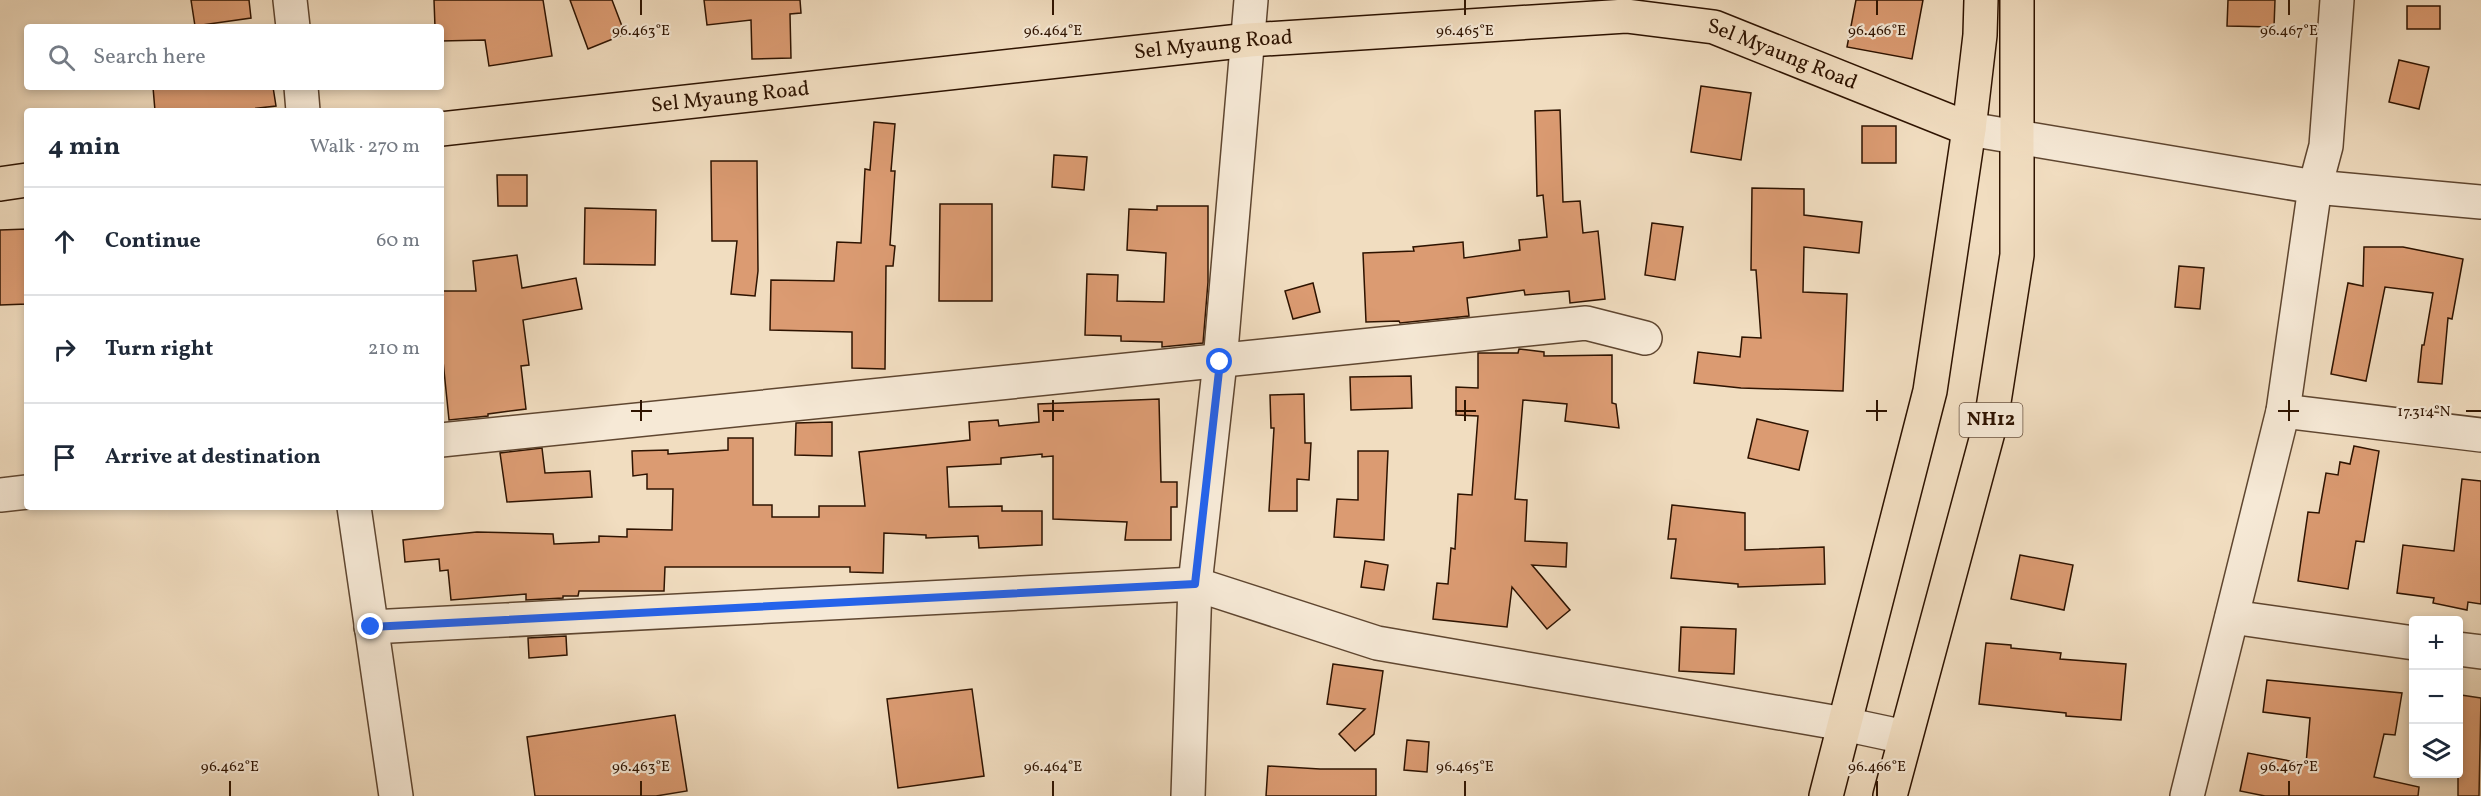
<!DOCTYPE html>
<meta charset="utf-8">
<style>
:root{--surface:#fff;--page:#f2f2f3;--text:#1f2937;--muted:#747a83;--line:#e0e1e3}
body{margin:0;font-family:Vollkorn,serif;background:var(--page);color:var(--text)}
.controls{position:absolute;right:18px;bottom:18px;display:grid;overflow:hidden;border-radius:6px;box-shadow:0 3px 9px #0003}
.controls button{width:54px;height:54px;display:grid;place-items:center;padding:0;border:0;border-bottom:2px solid var(--line);background:var(--surface);color:var(--text);font:30px sans-serif}
.stop{position:absolute;width:18px;height:18px;margin:-14px;border:4px solid #2563eb;border-radius:50%;background:#fff}
.stop.end{background:#2563eb;border-color:#fff;box-shadow:0 2px 6px #0008}
.list{margin:0;padding:0;list-style:none}
h2{display:flex;justify-content:space-between;align-items:center;height:78px;margin:0;padding:0 24px;font-size:26px}
h2 small{font-size:20px;font-weight:400;color:var(--muted)}
.list li{display:grid;grid-template-columns:39px 1fr auto;gap:18px;align-items:center;box-sizing:border-box;height:108px;padding:0 24px;border-top:2px solid var(--line)}
.list b{display:block;font-size:22px;white-space:nowrap}
.list em{font-size:20px;font-style:normal;color:var(--muted)}
.icon{flex:none;width:33px;height:33px;fill:none;stroke:currentColor;stroke-width:2;stroke-linecap:round;stroke-linejoin:round}
.map{position:relative;flex:none;width:2481px;height:796px;overflow:hidden}
.search{position:absolute;background:var(--surface);box-shadow:0 3px 9px #0003;left:24px;top:24px;width:420px;height:66px;display:flex;align-items:center;gap:15px;box-sizing:border-box;padding:0 21px;border-radius:6px;color:var(--muted);font-size:22px}
.panel{position:absolute;background:var(--surface);box-shadow:0 3px 9px #0003;left:24px;top:108px;width:420px;height:402px;border-radius:6px}
.map>svg:first-child{display:block}
</style>
<div class="map">
<svg width="2481" height="796" viewBox="0 0 2481 796">
<rect width="100%" height="100%" fill="#f1ddc0"/>
<filter id="stains"><feTurbulence type="fractalNoise" baseFrequency=".00333" numOctaves="4"/><feColorMatrix values="0 0 0 0 .2 0 0 0 0 .09 0 0 0 0 .02 0 0 0 .5 -.17"/></filter>
<radialGradient id="worn" r=".72"><stop offset=".6" stop-color="#630" stop-opacity="0"/><stop offset="1" stop-color="#630" stop-opacity=".3"/></radialGradient>
<g fill="#db9b72" stroke="#2e1300" stroke-width="1.5">
<polygon points="191,0 249,0 251,18 195,26"/>
<polygon points="434,0 543,0 552,56 489,66 485,40 441,41 441,27 435,27"/>
<polygon points="570,0 612,0 625,34 588,49"/>
<polygon points="704,0 800,0 801,13 790,14 791,58 752,59 751,20 707,25"/>
<polygon points="1856,0 1923,0 1912,59 1847,47"/>
<polygon points="2228,0 2275,0 2274,27 2227,26"/>
<rect x="2407" y="6" width="33" height="23"/>
<polygon points="2399,60 2429,67 2419,109 2389,102"/>
<polygon points="1701,86 1751,93 1741,160 1691,152"/>
<polygon points="153,87 273,87 276,106 234,111 155,111"/>
<polygon points="1560,110 1563,202 1580,201 1583,233 1598,231 1605,299 1570,303 1569,291 1525,295 1524,290 1467,298 1469,316 1400,323 1399,321 1366,322 1363,253 1414,251 1413,247 1463,242 1464,258 1520,250 1519,240 1547,237 1543,195 1537,196 1535,111"/>
<polygon points="874,122 895,124 891,171 895,171 890,245 895,246 893,266 886,266 885,369 852,368 852,332 770,330 771,280 834,281 837,242 861,243 865,169 870,170"/>
<rect x="1862" y="126" width="34" height="37"/>
<polygon points="1054,155 1087,157 1084,190 1052,187"/>
<polygon points="711,161 757,161 758,271 755,296 731,294 737,241 712,241"/>
<polygon points="497,175 527,175 527,206 498,206"/>
<polygon points="1752,188 1804,189 1804,215 1862,222 1859,253 1804,247 1803,292 1847,294 1843,391 1741,388 1694,383 1698,352 1740,357 1742,337 1761,338 1756,270 1751,270"/>
<polygon points="940,204 992,204 992,301 939,301"/>
<polygon points="1157,206 1208,206 1208,282 1203,343 1162,347 1162,342 1121,341 1121,336 1085,335 1087,274 1118,275 1117,301 1164,302 1166,253 1127,250 1129,209 1157,210"/>
<polygon points="585,208 656,210 655,265 584,264"/>
<polygon points="1652,223 1683,227 1675,280 1645,275"/>
<polygon points="27,229 27,304 0,305 0,230"/>
<polygon points="2364,247 2403,247 2463,259 2452,319 2448,318 2442,384 2418,382 2422,345 2424,345 2433,293 2385,287 2366,381 2331,374 2348,283 2363,286"/>
<polygon points="517,255 522,288 576,278 582,309 523,320 529,365 521,366 526,409 488,414 488,416 449,420 441,341 441,291 476,291 473,261"/>
<polygon points="2179,266 2204,268 2200,309 2175,307"/>
<polygon points="1313,283 1320,312 1293,319 1285,291"/>
<polygon points="1519,349 1544,352 1544,356 1612,355 1612,403 1616,404 1619,428 1565,421 1567,404 1523,400 1515,499 1527,500 1525,541 1567,543 1566,567 1532,565 1570,610 1547,629 1512,587 1507,627 1433,619 1437,583 1448,584 1451,548 1455,549 1458,494 1472,495 1478,416 1456,415 1456,387 1478,388 1478,353 1518,353"/>
<polygon points="1411,376 1412,408 1351,410 1350,377"/>
<polygon points="1304,394 1305,443 1311,443 1309,480 1297,479 1297,511 1269,511 1274,428 1271,428 1270,395"/>
<polygon points="1159,399 1161,482 1177,482 1177,507 1171,507 1171,540 1125,540 1127,522 1053,519 1053,456 1042,457 1042,454 1001,458 1001,464 947,467 949,507 1002,506 1002,511 1042,511 1042,545 979,548 978,536 926,538 926,535 884,533 883,573 850,572 850,567 665,567 664,591 579,591 578,596 563,596 563,598 526,600 526,594 451,600 448,570 440,571 439,559 405,562 403,540 437,536 477,532 553,534 554,544 599,542 599,536 627,537 627,529 672,530 673,489 647,489 647,474 633,476 632,451 668,450 668,454 728,450 728,438 753,438 753,505 772,505 772,517 819,517 819,506 865,506 859,452 970,440 969,422 998,420 999,426 1039,422 1038,404"/>
<polygon points="1757,419 1808,431 1799,470 1748,458"/>
<polygon points="832,422 832,456 795,455 796,423"/>
<polygon points="2354,446 2379,451 2364,542 2356,541 2348,589 2298,581 2308,512 2319,513 2326,473 2338,475 2340,462 2350,464"/>
<polygon points="542,448 545,473 590,471 592,497 507,502 500,453"/>
<polygon points="1358,451 1388,451 1384,540 1334,537 1337,499 1358,500"/>
<polygon points="2462,479 2481,481 2481,604 2468,602 2467,610 2433,603 2434,598 2397,593 2403,545 2454,551"/>
<polygon points="1672,505 1745,513 1745,550 1824,547 1825,584 1738,587 1738,584 1671,578 1676,539 1668,539"/>
<polygon points="2020,555 2073,565 2064,610 2011,599"/>
<polygon points="1365,561 1388,565 1384,590 1361,587"/>
<polygon points="1681,627 1736,629 1734,674 1679,671"/>
<polygon points="566,636 567,655 529,658 528,638"/>
<polygon points="1986,643 2011,645 2011,648 2061,653 2060,659 2126,664 2121,720 2066,716 2066,713 1979,704"/>
<polygon points="1333,664 1383,671 1374,734 1355,751 1339,734 1365,709 1327,704"/>
<polygon points="2267,680 2402,693 2395,735 2384,734 2374,777 2419,787 2418,796 2265,796 2240,791 2248,753 2306,764 2310,718 2263,712"/>
<polygon points="972,689 984,776 898,788 887,699"/>
<polygon points="2461,695 2481,698 2479,796 2458,796 2458,709"/>
<polygon points="675,715 687,791 656,796 535,796 527,737"/>
<polygon points="1407,740 1429,742 1427,772 1404,770"/>
<polygon points="1268,766 1320,769 1376,769 1376,796 1266,796"/>
</g>
<g fill="none" stroke-linecap="round" stroke-linejoin="round">
<defs>
<g id="minor">
<polyline points="290,0 293,27"/>
<polyline points="301,87 303,111"/>
<polyline points="1969,129 2315,187 2481,202"/>
<polyline points="2283,411 2481,435"/>
<polyline points="441,440 1586,323 1645,338"/>
<polyline points="0,495 27,492"/>
<polyline points="354,507 396,796"/>
<polyline points="2232,617 2414,643"/>
<polyline points="371,627 1195,584 1377,643 1844,724 1905,737"/>
<polyline points="2458,649 2481,652"/>
<polyline points="1188,796 1195,584 1220,362 1251,0"/>
<polyline points="2187,796 2283,411 2315,187 2326,146 2337,0"/>
</g>
<g id="major">
<path id="s1" d="M441,129L1249,40L1626,16L1714,27L1969,129"/>
<polyline points="0,184 27,180"/>
</g>
<g id="highway">
<polyline points="1826,796 1930,391 1969,129 1980,35 1981,0"/>
<polyline points="1890,796 1991,421 2017,255 2017,0"/>
</g>
</defs>
<use href="#minor" stroke="#5f4630" stroke-width="36"/>
<use href="#major" stroke="#2e1300" stroke-width="36"/>
<use href="#highway" stroke="#2e1300" stroke-width="36"/>
<use href="#minor" stroke="#f6e9d6" stroke-width="33"/>
<use href="#major" stroke="#f1ddc0" stroke-width="33"/>
<use href="#highway" stroke="#f1ddc0" stroke-width="33"/>
</g>
<g fill="none" stroke-linecap="round" stroke-linejoin="round">
<polyline stroke="#2563eb" stroke-width="8" points="371,627 1195,584 1220,362"/>
</g>
<path fill="none" stroke="#2e1300" stroke-width="2" d="M641,0V15M1053,0V15M1465,0V15M1877,0V15M2289,0V15M641,400V421M1053,400V421M1465,400V421M1877,400V421M2289,400V421M631,411H652M1043,411H1064M1455,411H1476M1866,411H1887M2278,411H2299M2466,411H2481M230,781V796M641,781V796M1053,781V796M1465,781V796M1877,781V796M2289,781V796"/>
<g text-anchor="middle" dominant-baseline="central" stroke-width="4.5" stroke-linejoin="round" paint-order="stroke">
<rect fill="#f6e9d6" stroke="#6a5340" stroke-width="1.5" x="1959.5" y="403" width="63" height="34" rx="4.5"/>
<g font-size="20" font-weight="bold" fill="#2e1300">
<text x="1991" y="420">NH12</text>
</g>
<g font-size="21" fill="#2e1300" stroke="#f6e9d6">
<text stroke="none"><textPath href="#s1" startOffset="777">Sel Myaung Road</textPath></text>
<text stroke="none"><textPath href="#s1" startOffset="1353">Sel Myaung Road</textPath></text>
<text stroke="none"><textPath href="#s1" startOffset="291">Sel Myaung Road</textPath></text>
</g>
</g>
<g font-size="15" text-anchor="middle" fill="#2e1300" stroke="#f6e9d6" stroke-width="4.5" stroke-linejoin="round" paint-order="stroke">
<text x="641" y="35">96.463°E</text>
<text x="1053" y="35">96.464°E</text>
<text x="1465" y="35">96.465°E</text>
<text x="1877" y="35">96.466°E</text>
<text x="2289" y="35">96.467°E</text>
<text x="2424" y="416">17.314°N</text>
<text x="230" y="771">96.462°E</text>
<text x="641" y="771">96.463°E</text>
<text x="1053" y="771">96.464°E</text>
<text x="1465" y="771">96.465°E</text>
<text x="1877" y="771">96.466°E</text>
<text x="2289" y="771">96.467°E</text>
</g>
<rect width="100%" height="100%" filter="url(#stains)"/>
<rect width="100%" height="100%" fill="url(#worn)"/>
</svg>
<div class="controls">
<button>+</button>
<button>−</button>
<button><svg class="icon" aria-label="layers" viewBox="0 0 24 24"><path d="M12 4l9 5-9 5-9-5zM3 14l9 5 9-5"/></svg></button>
</div>
<div class="stop" style="left:1220px;top:362px"></div>
<div class="stop end" style="left:371px;top:627px"></div>
<div class="search"><svg class="icon" aria-label="search" viewBox="0 0 24 24"><circle cx="10" cy="10" r="6"/><path d="M15 15l6 6"/></svg>Search here</div>
<section class="panel">
<h2>4 min<small>Walk · 270 m</small></h2>
<ul class="list">
<li><svg class="icon" aria-label="ahead" viewBox="0 0 24 24"><path d="M12 20V5M6 11l6-6 6 6"/></svg><div><b>Continue</b></div><em>60 m</em></li>
<li><svg class="icon" aria-label="right" viewBox="0 0 24 24"><path d="M7 20v-9h11M14 6l5 5-5 5"/></svg><div><b>Turn right</b></div><em>210 m</em></li>
<li><svg class="icon" aria-label="arrive" viewBox="0 0 24 24"><path d="M6 21V4h12l-3 4 3 4H6"/></svg><div><b>Arrive at destination</b></div></li>
</ul>
</section>
</div>
